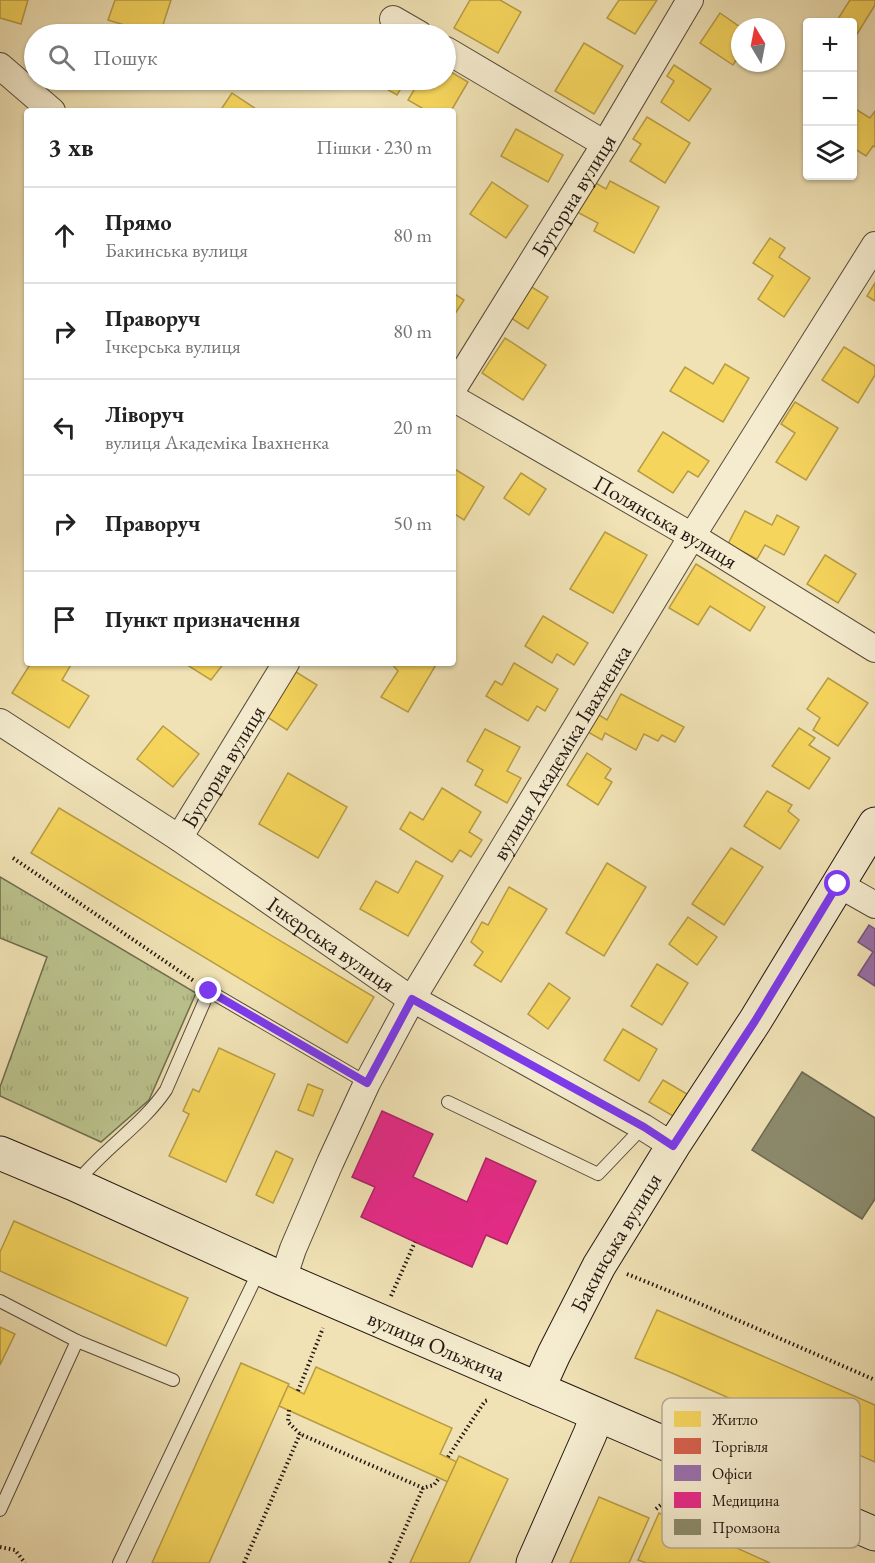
<!DOCTYPE html>
<html lang="uk">
<meta charset="utf-8">
<style>
:root{--surface:#fff;--page:#f6f6f6;--text:#222;--muted:#767676;--line:#e0e0e0}
body{margin:0;font-family:"EB Garamond",serif;background:var(--page);color:var(--text)}
.controls{position:absolute;right:18px;top:18px;display:grid;overflow:hidden;border-radius:6px;box-shadow:0 2px 4px #0004}
.controls button{width:54px;height:54px;display:grid;place-items:center;padding:0;border:0;border-bottom:2px solid var(--line);background:var(--surface);color:var(--text);font:30px sans-serif}
.compass{position:absolute;left:731px;top:18px;width:54px;height:54px;border-radius:50%;background:var(--surface);box-shadow:0 2px 4px #0004;rotate:350deg}
.stop{position:absolute;width:18px;height:18px;margin:-14px;border:4px solid #7c3aed;border-radius:50%;background:#fff}
.stop.end{background:#7c3aed;border-color:#fff;box-shadow:0 2px 6px #0008}
.list{margin:0;padding:0;list-style:none}
h2{display:flex;justify-content:space-between;align-items:center;height:78px;margin:0;padding:0 24px;font-size:26px}
h2 small{font-size:20px;font-weight:400;color:var(--muted)}
.list li{display:grid;grid-template-columns:39px 1fr auto;gap:18px;align-items:center;box-sizing:border-box;height:96px;padding:0 24px;border-top:2px solid var(--line)}
.list b{display:block;font-size:22px;white-space:nowrap}
.list p{margin:0;font-size:20px;white-space:nowrap;color:var(--muted)}
.list em{font-size:20px;font-style:normal;color:var(--muted)}
.icon{flex:none;width:33px;height:33px;fill:none;stroke:currentColor;stroke-width:2;stroke-linecap:round;stroke-linejoin:round}
.map{position:relative;flex:none;width:875px;height:1563px;overflow:hidden}
.search{position:absolute;background:var(--surface);box-shadow:0 2px 4px #0004;left:24px;top:24px;width:432px;height:66px;display:flex;align-items:center;gap:15px;box-sizing:border-box;padding:0 21px;border-radius:33px;color:var(--muted);font-size:22px}
.panel{position:absolute;background:var(--surface);box-shadow:0 2px 4px #0004;left:24px;top:108px;width:432px;height:558px;border-radius:6px}
.map>svg:first-child{display:block}
</style>
<div class="map">
<svg width="875" height="1563" viewBox="0 0 875 1563">
<defs>
<pattern id="grass-tufts" width="24" height="20" patternUnits="userSpaceOnUse" patternTransform="scale(1.5)"><rect width="24" height="20" fill="#bbc38d"/><path d="M3 7l-1-3M5 7V3M7 7l1-3M15 17l-1-3M17 17v-4M19 17l1-3" fill="none" stroke="#a0a779"/></pattern>
</defs>
<rect width="100%" height="100%" fill="#f0e2b5"/>
<filter id="stains"><feTurbulence type="fractalNoise" baseFrequency=".00333" numOctaves="4"/><feColorMatrix values="0 0 0 0 .2 0 0 0 0 .09 0 0 0 0 .02 0 0 0 .5 -.17"/></filter>
<radialGradient id="worn" r=".72"><stop offset=".6" stop-color="#630" stop-opacity="0"/><stop offset="1" stop-color="#630" stop-opacity=".3"/></radialGradient>
<polygon fill="url(#grass-tufts)" stroke="#6f6d4f" stroke-width="1.5" points="0,877 196,993 149,1100 101,1142 0,1096 0,1087 47,957 0,938"/>
<g fill="#f6d55c" stroke="#b79c46" stroke-width="1.5">
<polygon points="0,0 28,0 21,24 0,18"/>
<polygon points="115,0 171,0 160,34 153,34 108,20"/>
<polygon points="470,0 500,0 521,12 498,53 454,28"/>
<polygon points="619,0 657,0 635,34 607,18"/>
<polygon points="850,0 875,0 875,5 854,39 852,38 852,22 836,22"/>
<polygon points="720,13 740,27 740,54 733,65 700,43"/>
<polygon points="584,43 623,66 594,114 555,91"/>
<polygon points="674,65 711,89 689,121 661,102 674,81 667,76"/>
<polygon points="446,69 468,82 451,111 427,111 408,100 420,80 446,80"/>
<polygon points="371,80 406,80 397,95"/>
<polygon points="232,93 259,111 220,111"/>
<polygon points="852,107 870,118 875,111 875,147 873,146 866,156 852,147"/>
<polygon points="647,117 690,143 665,183 630,161 641,144 633,139"/>
<polygon points="516,129 563,155 548,182 501,156"/>
<polygon points="610,181 659,207 634,253 594,231 598,223 577,212 594,182 606,189"/>
<polygon points="492,182 528,206 506,238 470,214"/>
<polygon points="770,238 785,248 779,257 810,278 784,317 758,299 773,276 753,263"/>
<polygon points="875,283 875,301 867,296"/>
<polygon points="530,286 548,297 528,329 511,318"/>
<polygon points="453,293 464,300 453,317"/>
<polygon points="505,338 546,365 523,400 482,373"/>
<polygon points="844,347 875,366 875,375 858,403 822,380"/>
<polygon points="725,364 749,378 723,422 670,391 685,367 713,384"/>
<polygon points="795,402 838,428 806,480 776,462 795,433 781,424"/>
<polygon points="663,432 709,461 698,477 688,471 673,493 638,471"/>
<polygon points="453,468 484,487 464,520 453,513"/>
<polygon points="521,473 546,489 529,515 504,498"/>
<polygon points="745,511 772,525 777,515 799,527 784,555 765,545 757,559 728,544"/>
<polygon points="605,532 647,555 613,613 570,589"/>
<polygon points="825,555 856,574 838,603 807,584"/>
<polygon points="696,564 765,607 750,631 710,606 698,625 669,608"/>
<polygon points="543,616 588,643 574,665 557,654 552,663 525,646"/>
<polygon points="31,663 72,663 62,680 89,696 69,728 12,693"/>
<polygon points="184,663 224,663 211,680"/>
<polygon points="391,663 437,663 408,712 381,697 398,671"/>
<polygon points="514,663 558,689 545,711 537,706 528,721 486,696 495,681 502,685"/>
<polygon points="296,672 317,685 287,730 264,715"/>
<polygon points="828,678 868,703 838,746 813,730 820,718 807,709"/>
<polygon points="621,694 684,727 675,742 662,735 658,741 644,734 636,750 605,733 602,740 586,731 596,713 607,720"/>
<polygon points="163,726 199,754 173,787 137,759"/>
<polygon points="799,728 815,738 809,745 830,758 809,789 772,766"/>
<polygon points="485,729 520,747 507,771 521,778 507,803 475,785 483,770 467,761"/>
<polygon points="587,753 611,769 605,778 612,782 598,805 567,785"/>
<polygon points="288,773 347,807 318,858 259,824"/>
<polygon points="442,788 481,812 469,832 482,840 471,857 460,850 452,862 400,829 410,812 423,820"/>
<polygon points="767,791 792,805 788,811 799,820 780,849 744,826"/>
<polygon points="59,808 374,997 347,1043 31,853"/>
<polygon points="731,848 763,867 724,925 692,904"/>
<polygon points="416,861 443,876 408,936 360,909 376,881 398,893"/>
<polygon points="607,863 646,887 604,956 566,933"/>
<polygon points="509,887 547,909 501,982 474,965 483,952 471,942 482,922 488,925"/>
<polygon points="688,917 717,937 697,965 669,944"/>
<polygon points="657,964 688,983 662,1025 631,1006"/>
<polygon points="549,983 570,998 548,1029 528,1014"/>
<polygon points="623,1029 657,1049 639,1081 604,1060"/>
<polygon points="219,1048 275,1074 226,1182 169,1156 189,1114 183,1111 193,1089 199,1092"/>
<polygon points="663,1080 687,1094 673,1116 649,1102"/>
<polygon points="308,1084 323,1090 313,1116 298,1110"/>
<polygon points="276,1151 293,1159 273,1203 256,1195"/>
<polygon points="14,1221 188,1298 166,1346 0,1271 0,1252"/>
<polygon points="657,1310 875,1405 875,1462 672,1373 635,1358"/>
<polygon points="0,1327 15,1334 0,1365"/>
<polygon points="241,1363 289,1384 279,1406 209,1563 152,1563"/>
<polygon points="316,1367 452,1428 440,1454 457,1462 448,1482 279,1406 288,1386 304,1394"/>
<polygon points="459,1456 508,1479 469,1563 410,1563"/>
<polygon points="599,1497 649,1518 629,1563 570,1563"/>
<polygon points="659,1513 770,1563 646,1563 638,1560"/>
</g>
<polygon fill="#9970ab" stroke="#76557d" stroke-width="1.5" points="869,925 875,929 875,986 858,975 873,952 858,942"/>
<polygon fill="#e7298a" stroke="#ac2466" stroke-width="1.5" points="382,1111 433,1134 413,1177 467,1202 486,1158 536,1181 507,1244 486,1235 472,1267 415,1242 361,1217 375,1187 352,1177"/>
<polygon fill="#8c8c6e" stroke="#6c6952" stroke-width="1.5" points="802,1072 875,1118 875,1199 862,1219 752,1150"/>
<g fill="none" stroke-linecap="round" stroke-linejoin="round">
<defs>
<g id="lane">
<polyline points="448,1102 598,1174 643,1127"/>
<path d="M75,1183C85,1173 95,1162 106,1152C127,1132 149,1115 166,1090L209,991L367,1083"/>
<polyline points="0,1301 77,1341 173,1380"/>
<polyline points="0,1510 77,1341"/>
<polyline points="119,1563 207,1378 260,1269"/>
</g>
<g id="street">
<polyline points="393,19 419,34"/>
<polyline points="446,50 605,144"/>
<polyline points="0,66 52,111"/>
<path id="s1" d="M453,389L605,144L690,0"/>
<path id="s2" d="M453,398L692,536L875,649"/>
<path id="s3" d="M0,722L179,838L402,993L643,1127L673,1146"/>
<path id="s4" d="M179,838L286,663"/>
<polyline points="838,884 875,905"/>
<path id="s5" d="M283,1279L293,1249L330,1163L367,1083L412,999L692,536L875,245"/>
</g>
<g id="secondary">
<path id="s6" d="M0,1153L74,1184L283,1279L875,1534"/>
<path id="s7" d="M538,1389L554,1354L599,1266L673,1146L755,1021L875,824"/>
<polyline points="533,1563 590,1434 597,1415"/>
</g>
</defs>
<use href="#lane" stroke="#564a3a" stroke-width="14"/>
<use href="#street" stroke="#564a3a" stroke-width="28"/>
<use href="#secondary" stroke="#231711" stroke-width="35"/>
<g stroke="#231711" stroke-width="4" stroke-dasharray="1.5 3" stroke-linecap="butt">
<polyline points="13,858 194,981"/>
<polyline points="627,1274 696,1302 875,1380"/>
<polyline points="391,1296 415,1242"/>
<polyline points="298,1391 323,1328"/>
<polyline points="289,1410 288,1422 300,1434 423,1488 434,1485 439,1478"/>
<polyline points="448,1457 485,1401 488,1400"/>
<polyline points="656,1509 686,1484"/>
<polyline points="0,1547 15,1550 25,1563"/>
<polyline points="244,1563 300,1434"/>
<polyline points="390,1563 423,1488"/>
</g>
<use href="#lane" stroke="#f5eccf" stroke-width="12"/>
<use href="#street" stroke="#f5eccf" stroke-width="26"/>
<use href="#secondary" stroke="#f5eccf" stroke-width="33"/>
</g>
<g fill="none" stroke-linecap="round" stroke-linejoin="round">
<polyline stroke="#7c3aed" stroke-width="8" points="209,991 367,1083 412,999 644,1127 673,1146 755,1021 838,884"/>
</g>
<g text-anchor="middle" dominant-baseline="central" stroke-width="6" stroke-linejoin="round" paint-order="stroke">
<g font-size="22" fill="#231711" stroke="#f5eccf">
<text stroke="none"><textPath href="#s1" startOffset="228">Бугорна вулиця</textPath></text>
<text stroke="none"><textPath href="#s2" startOffset="246">Полянська вулиця</textPath></text>
<text stroke="none"><textPath href="#s5" startOffset="597">вулиця Академіка Івахненка</textPath></text>
<text stroke="none"><textPath href="#s4" startOffset="84">Бугорна вулиця</textPath></text>
<text stroke="none"><textPath href="#s3" startOffset="399">Ічкерська вулиця</textPath></text>
<text stroke="none"><textPath href="#s7" startOffset="166">Бакинська вулиця</textPath></text>
<text stroke="none"><textPath href="#s6" startOffset="477">вулиця Ольжича</textPath></text>
</g>
</g>
<rect x="662" y="1398" width="198" height="150" rx="9" fill="#f5eccf" stroke="#b6ac96" stroke-width="1.5"/>
<rect x="674" y="1411" width="27" height="16" fill="#f6d55c"/>
<rect x="674" y="1438" width="27" height="16" fill="#d6604d"/>
<rect x="674" y="1465" width="27" height="16" fill="#9970ab"/>
<rect x="674" y="1492" width="27" height="16" fill="#e7298a"/>
<rect x="674" y="1519" width="27" height="16" fill="#8c8c6e"/>
<g font-size="16" fill="#231711">
<text x="712" y="1425">Житло</text>
<text x="712" y="1452">Торгівля</text>
<text x="712" y="1479">Офіси</text>
<text x="712" y="1506">Медицина</text>
<text x="712" y="1533">Промзона</text>
</g>
<rect width="100%" height="100%" filter="url(#stains)"/>
<rect width="100%" height="100%" fill="url(#worn)"/>
</svg>
<div class="controls">
<button>+</button>
<button>−</button>
<button><svg class="icon" aria-label="layers" viewBox="0 0 24 24"><path d="M12 4l9 5-9 5-9-5zM3 14l9 5 9-5"/></svg></button>
</div>
<svg class="compass" viewBox="-18 -18 36 36"><path d="M0-13l5 13h-10z" fill="#e53935"/><path d="M0 13l5-13h-10z" fill="#767676"/></svg>
<div class="stop" style="left:838px;top:884px"></div>
<div class="stop end" style="left:209px;top:991px"></div>
<div class="search"><svg class="icon" aria-label="search" viewBox="0 0 24 24"><circle cx="10" cy="10" r="6"/><path d="M15 15l6 6"/></svg>Пошук</div>
<section class="panel">
<h2>3 хв<small>Пішки · 230 m</small></h2>
<ul class="list">
<li><svg class="icon" aria-label="ahead" viewBox="0 0 24 24"><path d="M12 20V5M6 11l6-6 6 6"/></svg><div><b>Прямо</b><p>Бакинська вулиця</p></div><em>80 m</em></li>
<li><svg class="icon" aria-label="right" viewBox="0 0 24 24"><path d="M7 20v-9h11M14 6l5 5-5 5"/></svg><div><b>Праворуч</b><p>Ічкерська вулиця</p></div><em>80 m</em></li>
<li><svg class="icon" aria-label="left" viewBox="0 0 24 24"><path d="M17 20v-9H6M10 6l-5 5 5 5"/></svg><div><b>Ліворуч</b><p>вулиця Академіка Івахненка</p></div><em>20 m</em></li>
<li><svg class="icon" aria-label="right" viewBox="0 0 24 24"><path d="M7 20v-9h11M14 6l5 5-5 5"/></svg><div><b>Праворуч</b></div><em>50 m</em></li>
<li><svg class="icon" aria-label="arrive" viewBox="0 0 24 24"><path d="M6 21V4h12l-3 4 3 4H6"/></svg><div><b>Пункт призначення</b></div></li>
</ul>
</section>
</div>
